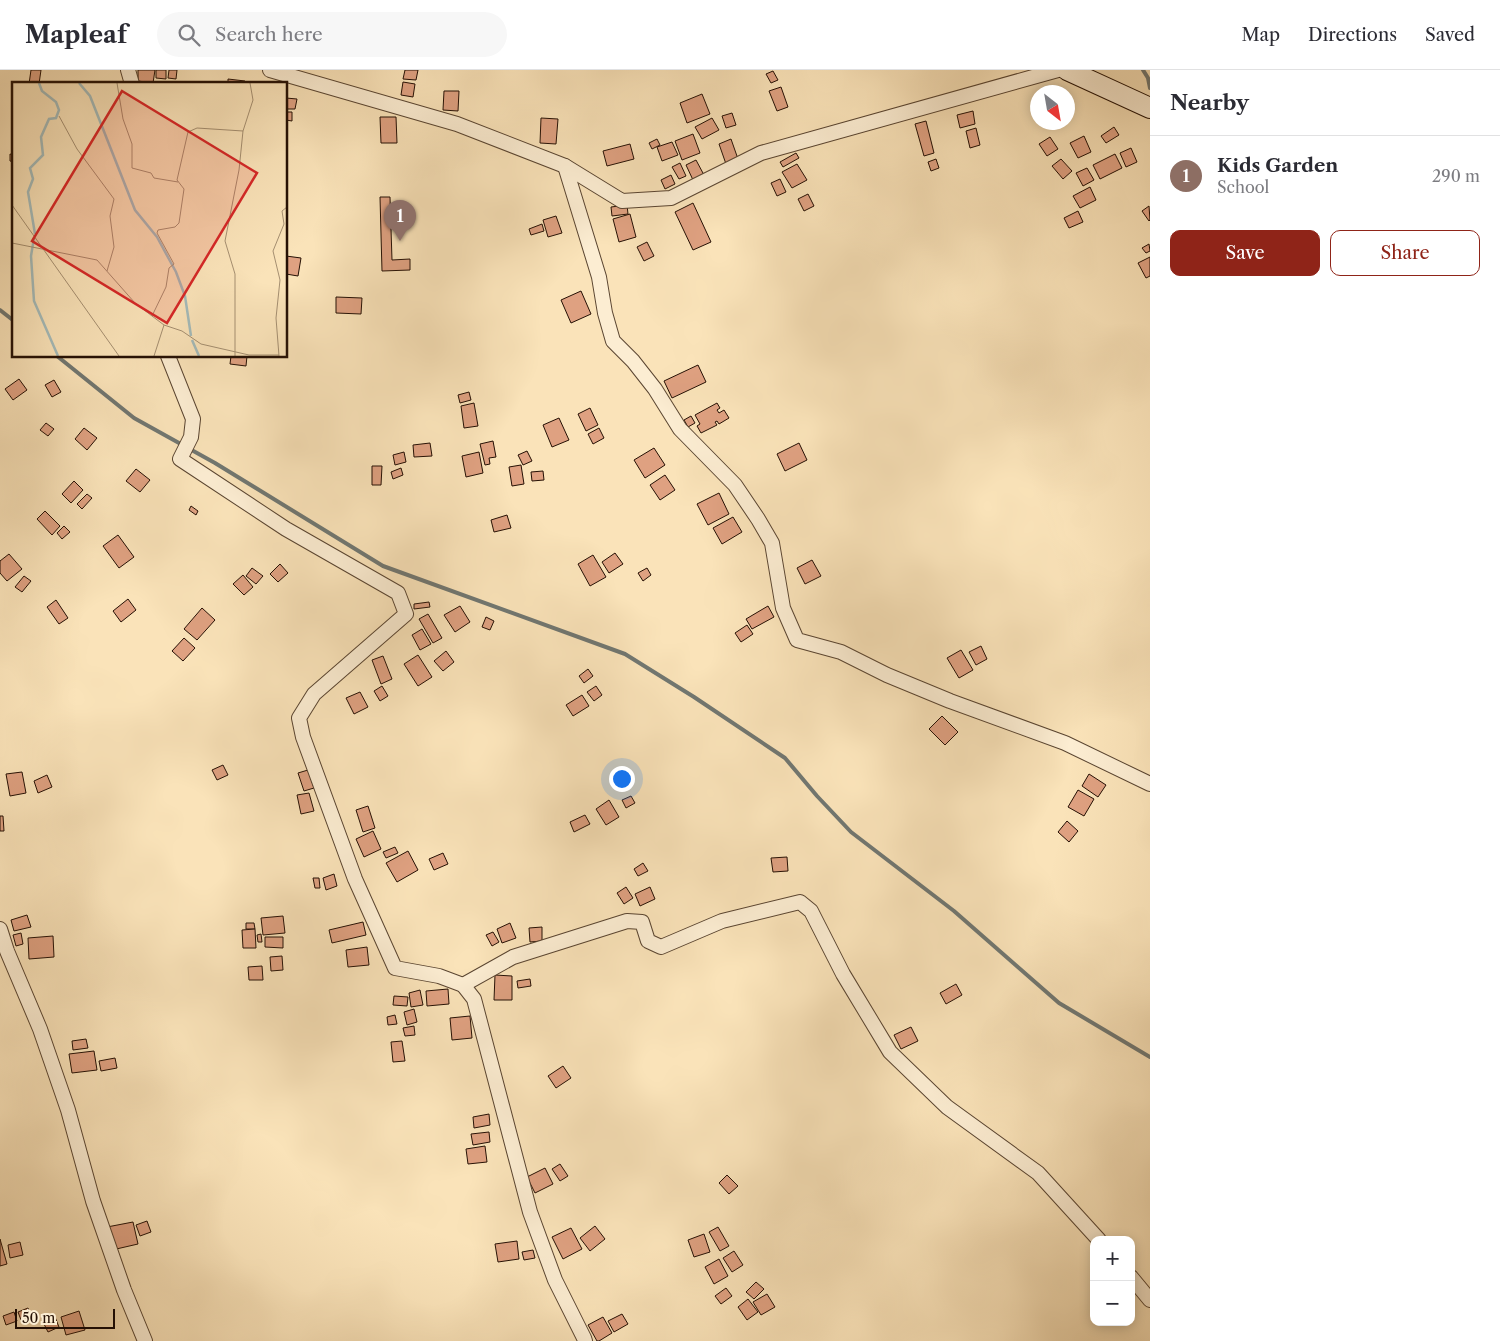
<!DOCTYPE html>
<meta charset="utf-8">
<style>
:root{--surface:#fff;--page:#f7f7f7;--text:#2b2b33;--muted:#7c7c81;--line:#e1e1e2;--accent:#8f2418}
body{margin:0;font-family:"Libre Caslon Text",serif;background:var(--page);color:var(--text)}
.controls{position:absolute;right:15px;bottom:15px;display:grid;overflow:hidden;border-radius:10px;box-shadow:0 2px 12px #0003}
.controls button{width:45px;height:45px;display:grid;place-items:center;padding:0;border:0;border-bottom:1px solid var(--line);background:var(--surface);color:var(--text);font:25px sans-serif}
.compass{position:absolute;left:1030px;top:15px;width:45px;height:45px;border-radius:50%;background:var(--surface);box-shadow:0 2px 12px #0003;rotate:149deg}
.scale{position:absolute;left:15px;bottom:12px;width:100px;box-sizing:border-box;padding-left:5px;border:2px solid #251004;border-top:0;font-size:14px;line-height:18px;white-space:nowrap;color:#251004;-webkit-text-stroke:4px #fcedd2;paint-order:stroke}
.you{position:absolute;left:621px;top:708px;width:18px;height:18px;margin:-12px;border:4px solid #fff;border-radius:50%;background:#1a73e8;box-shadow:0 0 0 8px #1a73e833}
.badge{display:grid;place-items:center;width:32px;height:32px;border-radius:50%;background:var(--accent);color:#fff;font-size:16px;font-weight:700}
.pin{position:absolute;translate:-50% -41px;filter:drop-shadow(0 1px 2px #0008)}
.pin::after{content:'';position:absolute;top:26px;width:18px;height:15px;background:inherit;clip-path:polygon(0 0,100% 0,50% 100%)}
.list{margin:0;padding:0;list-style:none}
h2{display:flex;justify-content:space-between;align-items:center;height:65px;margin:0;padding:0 20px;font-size:21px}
h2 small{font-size:16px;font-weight:400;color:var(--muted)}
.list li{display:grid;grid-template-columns:32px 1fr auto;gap:15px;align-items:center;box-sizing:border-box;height:80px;padding:0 20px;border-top:1px solid var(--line)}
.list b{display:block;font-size:19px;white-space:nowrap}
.list p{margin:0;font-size:16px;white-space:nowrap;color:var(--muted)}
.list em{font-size:16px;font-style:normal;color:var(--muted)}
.actions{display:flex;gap:10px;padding:15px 20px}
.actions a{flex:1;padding:11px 0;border:1px solid var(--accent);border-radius:10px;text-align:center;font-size:18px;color:var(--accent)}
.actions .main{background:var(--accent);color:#fff}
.icon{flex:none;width:28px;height:28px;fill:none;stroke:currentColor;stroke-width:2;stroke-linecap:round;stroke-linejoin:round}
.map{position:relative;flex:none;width:1150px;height:1271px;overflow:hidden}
header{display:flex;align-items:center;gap:30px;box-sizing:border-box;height:70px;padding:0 25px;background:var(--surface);border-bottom:1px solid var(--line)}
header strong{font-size:24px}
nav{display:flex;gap:28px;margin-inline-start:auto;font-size:18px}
.search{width:350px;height:45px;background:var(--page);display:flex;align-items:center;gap:12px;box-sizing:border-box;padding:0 18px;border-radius:28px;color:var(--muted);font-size:19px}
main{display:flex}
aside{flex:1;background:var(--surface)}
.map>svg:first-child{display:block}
</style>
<header>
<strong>Mapleaf</strong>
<div class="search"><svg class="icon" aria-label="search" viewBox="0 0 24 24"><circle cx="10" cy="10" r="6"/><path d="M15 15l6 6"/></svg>Search here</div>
<nav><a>Map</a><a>Directions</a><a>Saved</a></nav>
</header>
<main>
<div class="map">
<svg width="1150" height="1271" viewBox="0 0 1150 1271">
<rect width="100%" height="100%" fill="#fae3b9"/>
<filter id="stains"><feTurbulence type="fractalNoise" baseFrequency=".004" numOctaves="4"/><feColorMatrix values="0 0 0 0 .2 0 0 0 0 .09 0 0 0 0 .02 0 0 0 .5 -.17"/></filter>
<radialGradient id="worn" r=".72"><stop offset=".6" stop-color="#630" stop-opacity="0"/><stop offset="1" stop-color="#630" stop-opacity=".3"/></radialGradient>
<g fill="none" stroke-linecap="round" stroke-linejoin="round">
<g stroke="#717771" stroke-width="4">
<polyline points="1143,0 1148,8 1150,18"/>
<polyline points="0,240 14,251"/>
<polyline points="57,286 134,348 215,393 383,496 625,584 694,627 785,688 817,726 851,762 954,841 1059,933 1150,987"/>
</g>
</g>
<g fill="#dfa181" stroke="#251004">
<polygon points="31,0 41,0 39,14 29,14"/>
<polygon points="138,0 155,0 153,13 138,11"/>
<polygon points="156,0 166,0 166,9 156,8"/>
<polygon points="169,0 177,0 176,9 168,8"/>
<polygon points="405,0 418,0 416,10 403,9"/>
<polygon points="773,1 778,10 771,13 766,4"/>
<polygon points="228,9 245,11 244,14 228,14"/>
<polygon points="403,12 415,14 413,27 401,25"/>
<polygon points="781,17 788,37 777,41 769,21"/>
<polygon points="444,21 459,21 458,41 443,40"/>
<polygon points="702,24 710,44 687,53 680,33"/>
<polygon points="286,28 297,29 295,39 286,39"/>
<polygon points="973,41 975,54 960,58 957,45"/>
<polygon points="286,42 292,42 292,51 286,50"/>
<polygon points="732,43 736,55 726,58 722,46"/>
<polygon points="380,47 396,47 397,73 381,73"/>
<polygon points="541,48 558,49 556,74 540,73"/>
<polygon points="712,48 719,60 702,69 695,57"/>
<polygon points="926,51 934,83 924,86 915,54"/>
<polygon points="1114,57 1119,65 1106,73 1101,66"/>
<polygon points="976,58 980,75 970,78 966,61"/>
<polygon points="693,64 700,83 682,90 675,71"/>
<polygon points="1084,66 1091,82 1078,88 1070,73"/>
<polygon points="1050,67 1058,79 1047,86 1039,74"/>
<polygon points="657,69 660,75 652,79 649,73"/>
<polygon points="731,69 738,89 726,94 719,74"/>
<polygon points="672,72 678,85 662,91 657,77"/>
<polygon points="630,74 634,89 607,96 603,81"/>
<polygon points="1131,78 1137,92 1126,97 1120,83"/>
<polygon points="796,83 799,88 783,97 780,92"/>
<polygon points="10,84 14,85 14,92 10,91"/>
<polygon points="1115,84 1122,98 1100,109 1093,95"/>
<polygon points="936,89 939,98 931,101 928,92"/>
<polygon points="1061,89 1072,101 1063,109 1052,96"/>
<polygon points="696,90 704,105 693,110 686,95"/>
<polygon points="680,93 686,106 679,109 672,97"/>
<polygon points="797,94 807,110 792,118 782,102"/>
<polygon points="1087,98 1094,110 1083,116 1076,103"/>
<polygon points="671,105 675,114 665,119 661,110"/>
<polygon points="780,109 786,122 777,126 771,113"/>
<polygon points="1090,117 1096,130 1080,138 1073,126"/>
<polygon points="808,124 814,136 804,141 798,129"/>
<polygon points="380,127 390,127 392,190 410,189 410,200 382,201"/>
<polygon points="693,133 711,172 693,180 675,142"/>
<polygon points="627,135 628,144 612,146 611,137"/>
<polygon points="1149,136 1150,150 1149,151 1142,141"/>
<polygon points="1078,141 1083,152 1069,158 1064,148"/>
<polygon points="630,144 636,167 619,172 613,149"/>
<polygon points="556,146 562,163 548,167 543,150"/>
<polygon points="542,154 544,161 531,165 529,159"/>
<polygon points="647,172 654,186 644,191 637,177"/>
<polygon points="1149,174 1150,181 1146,183 1142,178"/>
<polygon points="286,186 301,188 298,206 286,204"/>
<polygon points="1150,187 1150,206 1146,208 1138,193"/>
<polygon points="581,221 591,244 571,253 561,230"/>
<polygon points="336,227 362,228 361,244 336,243"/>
<polygon points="231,286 247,286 246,296 230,294"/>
<polygon points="698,295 706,312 672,328 664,311"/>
<polygon points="19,309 27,320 13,330 5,319"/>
<polygon points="54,310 61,322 52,327 45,315"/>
<polygon points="469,322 471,330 460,333 458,325"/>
<polygon points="474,333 478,356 464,358 461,336"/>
<polygon points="717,333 720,338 717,340 719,343 724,340 729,348 719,354 717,351 715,352 717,355 701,363 697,356 700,354 695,345"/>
<polygon points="590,338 598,355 586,361 578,344"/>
<polygon points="691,346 695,353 688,357 684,350"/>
<polygon points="559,348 569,370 552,377 543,355"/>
<polygon points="46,353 54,359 48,366 40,360"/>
<polygon points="84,358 97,368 87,380 75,369"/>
<polygon points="599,358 604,368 593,374 588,364"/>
<polygon points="493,371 496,387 489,388 490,394 485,395 480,374"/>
<polygon points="430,373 432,386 414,387 413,375"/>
<polygon points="799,373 807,390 785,401 777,384"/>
<polygon points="654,378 665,395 645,408 634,390"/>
<polygon points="527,381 532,391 523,395 518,385"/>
<polygon points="404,382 406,392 395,395 393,385"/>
<polygon points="479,382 483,403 466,407 462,386"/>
<polygon points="521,395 524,414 512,416 509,397"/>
<polygon points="372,396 382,396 381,415 372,415"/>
<polygon points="401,398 403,405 393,409 391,402"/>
<polygon points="136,399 150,410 140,422 126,411"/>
<polygon points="543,401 544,410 532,411 531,402"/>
<polygon points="665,405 675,420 660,430 650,415"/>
<polygon points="74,411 83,420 71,433 62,424"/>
<polygon points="719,423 729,444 708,455 697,434"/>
<polygon points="87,424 92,428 82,439 77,434"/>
<polygon points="191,436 198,441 196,445 189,440"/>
<polygon points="45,441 60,456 52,465 37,449"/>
<polygon points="507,445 511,458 494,462 491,450"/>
<polygon points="733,447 742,462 722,474 713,458"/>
<polygon points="64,456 70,462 62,469 57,463"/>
<polygon points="118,465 134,487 119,498 103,476"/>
<polygon points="615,483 623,494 609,503 602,492"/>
<polygon points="9,484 22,499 7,511 0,503 0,491"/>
<polygon points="593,485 606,507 590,516 578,494"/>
<polygon points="812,490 821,506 805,514 797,498"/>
<polygon points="280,494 288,503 278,512 270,504"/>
<polygon points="252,498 263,506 256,514 246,506"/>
<polygon points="647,498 651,505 643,511 638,503"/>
<polygon points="243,505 253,517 244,525 233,514"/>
<polygon points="24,506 31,511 22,522 15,517"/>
<polygon points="128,529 136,540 121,552 113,541"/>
<polygon points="56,530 68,548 59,554 47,537"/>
<polygon points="429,532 430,537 414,539 414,534"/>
<polygon points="460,536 470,552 455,562 444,545"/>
<polygon points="768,536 774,547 752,559 746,549"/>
<polygon points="202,538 215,550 197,570 184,559"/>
<polygon points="428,544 442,568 433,573 419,549"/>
<polygon points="486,547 494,551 490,560 482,557"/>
<polygon points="747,555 753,564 741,572 735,563"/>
<polygon points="422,559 431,574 420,580 412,565"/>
<polygon points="184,568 195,578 183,591 172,581"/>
<polygon points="981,576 987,589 976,595 969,582"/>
<polygon points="961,580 973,600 959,608 947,588"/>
<polygon points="446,581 454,592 443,601 434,591"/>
<polygon points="418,585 432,607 418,616 404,594"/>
<polygon points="383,586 392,609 381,614 372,590"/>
<polygon points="588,599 593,606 584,613 579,606"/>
<polygon points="382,616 388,626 380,631 374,621"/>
<polygon points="596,616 602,625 594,631 587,622"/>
<polygon points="360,622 368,637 354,644 346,628"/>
<polygon points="582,625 589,636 573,646 566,635"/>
<polygon points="942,646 958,662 945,675 929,659"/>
<polygon points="223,695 228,705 217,710 212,700"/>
<polygon points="308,700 314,718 304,721 298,703"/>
<polygon points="22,702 26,723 10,726 6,704"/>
<polygon points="1089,704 1106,715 1098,727 1082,716"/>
<polygon points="47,705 52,717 38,723 34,711"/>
<polygon points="1078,720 1094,729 1084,746 1068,737"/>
<polygon points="309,723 314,741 301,744 297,725"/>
<polygon points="631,726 635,733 626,738 622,730"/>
<polygon points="609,730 619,747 606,755 596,739"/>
<polygon points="368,736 375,758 363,762 356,740"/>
<polygon points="585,745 590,754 574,762 570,752"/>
<polygon points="0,746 3,746 4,761 0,761"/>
<polygon points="1067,751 1078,761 1069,772 1058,762"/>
<polygon points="373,761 381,779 364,787 356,769"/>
<polygon points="395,777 398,783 386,788 383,782"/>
<polygon points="408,781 418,800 397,812 386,793"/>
<polygon points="443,783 448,794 434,800 429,789"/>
<polygon points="787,787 788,801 773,802 771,788"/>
<polygon points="643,793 648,801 638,806 634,799"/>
<polygon points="334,804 337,816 326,820 323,808"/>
<polygon points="313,808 319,808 320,818 315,818"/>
<polygon points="626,817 633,828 624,834 617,823"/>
<polygon points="650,817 655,829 640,836 635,824"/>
<polygon points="27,845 31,857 14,861 11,850"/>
<polygon points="283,846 285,863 263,865 261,848"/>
<polygon points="363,852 366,865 332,873 329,860"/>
<polygon points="246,853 254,853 255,859 246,859"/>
<polygon points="510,853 516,868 502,873 497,859"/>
<polygon points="542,857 542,871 530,872 529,858"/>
<polygon points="255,859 256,878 243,878 242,860"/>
<polygon points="493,862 499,872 492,876 486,865"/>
<polygon points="21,863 23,874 16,876 13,865"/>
<polygon points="261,864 262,872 258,872 257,865"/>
<polygon points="53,866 54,887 29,889 28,868"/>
<polygon points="265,867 283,867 283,878 265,877"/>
<polygon points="367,877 369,895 348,897 346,880"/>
<polygon points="282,886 283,900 271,901 270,887"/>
<polygon points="262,896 263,910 249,910 248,897"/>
<polygon points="495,905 512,906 512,930 494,930"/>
<polygon points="530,909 531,916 518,918 517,911"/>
<polygon points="956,914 962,925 946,934 940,923"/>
<polygon points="448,919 449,934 427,936 426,921"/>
<polygon points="420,920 423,935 411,937 409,923"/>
<polygon points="394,926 408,927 407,936 393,935"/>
<polygon points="414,939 417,952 407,955 404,942"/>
<polygon points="395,945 397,954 388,955 387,947"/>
<polygon points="470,946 472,968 452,970 450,948"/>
<polygon points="414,956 415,965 405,966 403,958"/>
<polygon points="911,957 918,971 901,979 894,965"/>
<polygon points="86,969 88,978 73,980 72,971"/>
<polygon points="402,971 405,991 393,992 391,972"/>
<polygon points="94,981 97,1000 72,1003 69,984"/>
<polygon points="115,988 117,998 101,1001 99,991"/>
<polygon points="563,996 571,1008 556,1018 548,1006"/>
<polygon points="489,1044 490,1055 474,1058 473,1047"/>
<polygon points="489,1062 490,1072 473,1075 471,1064"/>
<polygon points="485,1076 487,1092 468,1094 466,1079"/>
<polygon points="560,1094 568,1106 560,1111 552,1099"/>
<polygon points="545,1098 553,1114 535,1123 527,1107"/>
<polygon points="727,1105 738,1116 729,1124 719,1113"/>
<polygon points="147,1151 151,1162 140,1166 136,1155"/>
<polygon points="133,1152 138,1174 112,1180 107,1157"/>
<polygon points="595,1156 605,1169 590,1181 580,1168"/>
<polygon points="718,1157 729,1176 720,1181 709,1162"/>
<polygon points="571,1158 582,1179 563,1189 552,1167"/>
<polygon points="704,1164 710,1182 694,1187 688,1170"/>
<polygon points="0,1169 7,1194 0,1196"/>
<polygon points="517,1171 519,1189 498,1192 495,1174"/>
<polygon points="20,1172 23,1185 10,1188 8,1175"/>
<polygon points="533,1180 535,1188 524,1190 522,1182"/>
<polygon points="734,1181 743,1195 732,1202 723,1188"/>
<polygon points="719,1189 728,1206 714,1214 705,1197"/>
<polygon points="756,1212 764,1219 754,1229 746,1222"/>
<polygon points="726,1218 732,1226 721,1234 715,1226"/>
<polygon points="767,1224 775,1237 761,1245 753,1232"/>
<polygon points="748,1229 758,1242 747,1250 738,1237"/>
<polygon points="28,1238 31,1246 21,1250 18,1242"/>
<polygon points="79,1241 85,1260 66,1265 61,1247"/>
<polygon points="14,1242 17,1251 6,1255 3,1246"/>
<polygon points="622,1244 628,1254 614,1262 608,1251"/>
<polygon points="55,1247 59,1257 48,1262 43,1252"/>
<polygon points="603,1247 612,1263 599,1271 597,1271 588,1255"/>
</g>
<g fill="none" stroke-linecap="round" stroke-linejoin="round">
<defs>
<g id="street">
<polyline points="128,0 132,14"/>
<polyline points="270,0 457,54 565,96 622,131 671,128 761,83 1058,0"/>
<polyline points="565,96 599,207 605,243 613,271 633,291 655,319 680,359 735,415 758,449 772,473 783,538 797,570 841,582 887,605 950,631 1065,673 1150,714"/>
<polyline points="168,286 193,349 191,367 180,389 286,459 398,523 406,544 314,624 299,648 303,667 355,809 395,898 439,906 463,915 474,929 530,1142 555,1210 584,1268 585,1271"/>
<polyline points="0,859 7,881 40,959 68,1040 93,1131 124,1220 145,1271"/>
<polyline points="463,915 513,887 627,851 642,852 648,871 661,877 722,851 800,832 811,841 843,904 890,982 947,1037 1038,1103 1099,1170"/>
<polyline points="1131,1207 1150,1230"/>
</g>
<polyline id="secondary" points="1067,0 1150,38"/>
</defs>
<use href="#street" stroke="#5a4531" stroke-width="16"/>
<use href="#secondary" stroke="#251004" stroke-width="22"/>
<use href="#street" stroke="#fcedd2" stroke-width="14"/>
<use href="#secondary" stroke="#fcedd2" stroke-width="20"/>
</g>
<g transform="translate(12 12)">
<rect width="275" height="275" fill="#fae3b9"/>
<path fill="none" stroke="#a4bbba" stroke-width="2.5" d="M67,1L78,14L123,128L145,155L164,190L173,214L179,254M23,152L16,110L21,97L18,86L31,73L29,55L37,37L44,36L47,28L44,20L30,9L27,1M22,156L19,174L22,219L46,274M180,258L187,274"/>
<path fill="none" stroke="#a58f71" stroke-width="1" d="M105,1L111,37L120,62V86L139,91L142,96L166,100M47,34L65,67L102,117L98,134L102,165L95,189M0,123L107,274M0,161L85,178L123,221L140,234M152,243L170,249L189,262L237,273H267M142,274L152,243L140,234L154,205L157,186L162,182L145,151L146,148L163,145L167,141L172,107L165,98L176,50L185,46L231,49L241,18L238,1M223,274V192L213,159L227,88L231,49M267,274L264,236L268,198L261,169L272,142L270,129L275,125"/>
<path fill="#d62828" fill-opacity="0.15" stroke="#d62828" stroke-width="2.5" d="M110,9L245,91L155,241L20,159Z"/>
<rect width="275" height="275" fill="none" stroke="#251004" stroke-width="2.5"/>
</g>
<rect width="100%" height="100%" filter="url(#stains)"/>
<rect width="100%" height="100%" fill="url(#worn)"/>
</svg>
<div class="controls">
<button>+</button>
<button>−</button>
</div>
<svg class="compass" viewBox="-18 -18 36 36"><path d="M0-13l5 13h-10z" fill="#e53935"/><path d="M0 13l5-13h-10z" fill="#7c7c81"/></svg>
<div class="scale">50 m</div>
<div class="you"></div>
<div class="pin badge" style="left:400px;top:171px;background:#8d6e63">1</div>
</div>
<aside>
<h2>Nearby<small></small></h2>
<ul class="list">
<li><span class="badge" style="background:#8d6e63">1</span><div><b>Kids Garden</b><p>School</p></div><em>290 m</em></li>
</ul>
<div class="actions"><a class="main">Save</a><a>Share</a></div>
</aside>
</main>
